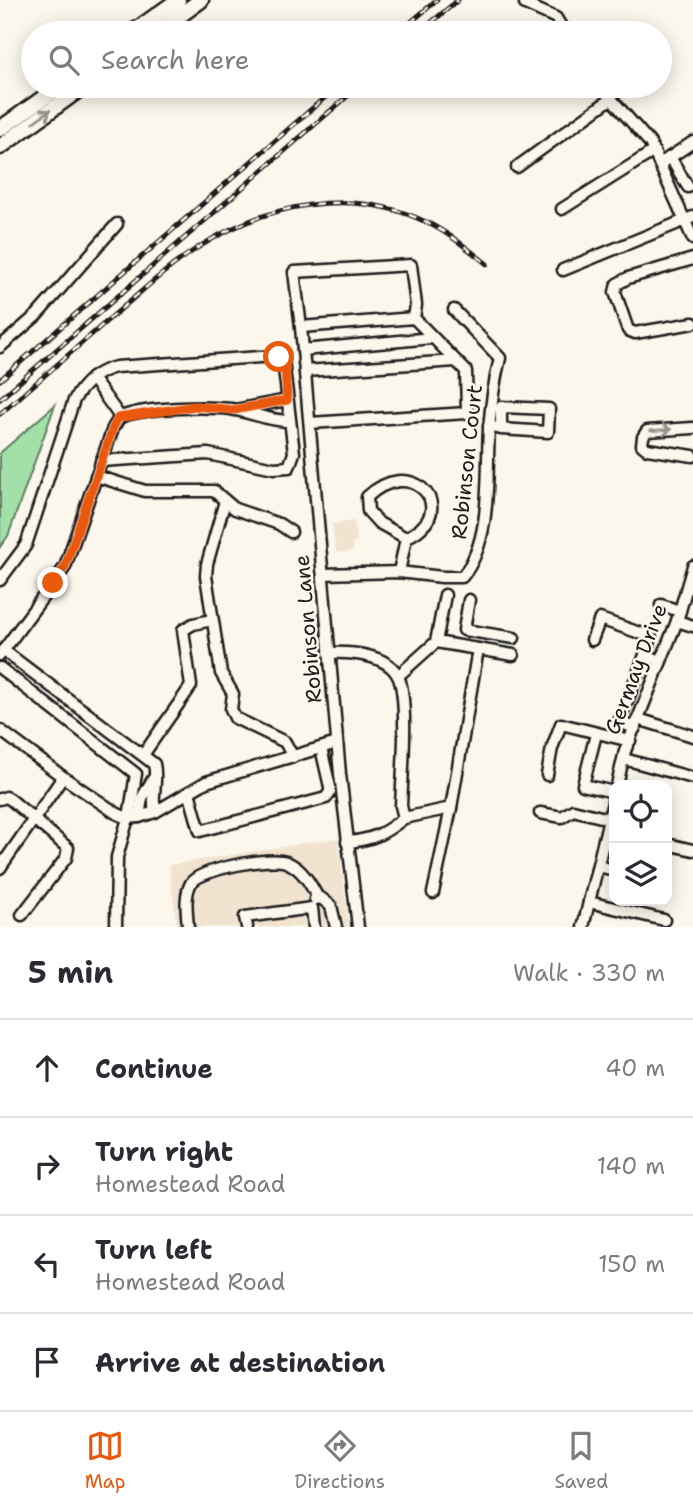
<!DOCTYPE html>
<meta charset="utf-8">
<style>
:root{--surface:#fff;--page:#f7f7f7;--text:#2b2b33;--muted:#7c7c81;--line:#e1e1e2;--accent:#ea580c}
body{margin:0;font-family:"Shantell Sans",sans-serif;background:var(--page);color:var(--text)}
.controls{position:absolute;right:21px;bottom:21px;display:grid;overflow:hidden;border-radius:14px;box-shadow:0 4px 18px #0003}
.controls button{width:63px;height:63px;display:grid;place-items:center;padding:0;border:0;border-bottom:2px solid var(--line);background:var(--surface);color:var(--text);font:35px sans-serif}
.stop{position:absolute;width:21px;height:21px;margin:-16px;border:5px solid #ea580c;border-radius:50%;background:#fff}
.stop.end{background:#ea580c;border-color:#fff;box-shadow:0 2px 7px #0008}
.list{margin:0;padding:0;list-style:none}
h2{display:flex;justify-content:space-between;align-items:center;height:91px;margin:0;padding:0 28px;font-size:30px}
h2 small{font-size:23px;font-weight:400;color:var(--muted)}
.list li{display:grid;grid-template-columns:46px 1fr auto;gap:21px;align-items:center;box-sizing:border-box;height:98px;padding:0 28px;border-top:2px solid var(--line)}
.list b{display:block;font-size:26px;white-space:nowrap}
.list p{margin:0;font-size:23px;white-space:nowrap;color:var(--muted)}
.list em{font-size:23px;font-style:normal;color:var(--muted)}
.icon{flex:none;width:38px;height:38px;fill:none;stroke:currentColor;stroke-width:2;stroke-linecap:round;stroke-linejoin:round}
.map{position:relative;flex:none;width:693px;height:927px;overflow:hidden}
.search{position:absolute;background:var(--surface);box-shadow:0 4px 18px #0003;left:21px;right:21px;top:21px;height:77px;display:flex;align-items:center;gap:18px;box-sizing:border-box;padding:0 24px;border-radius:38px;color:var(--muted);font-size:26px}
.sheet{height:483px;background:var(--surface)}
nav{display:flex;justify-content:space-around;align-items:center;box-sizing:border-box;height:98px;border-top:2px solid var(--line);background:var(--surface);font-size:19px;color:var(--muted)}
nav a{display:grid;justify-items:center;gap:4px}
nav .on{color:var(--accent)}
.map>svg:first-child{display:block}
</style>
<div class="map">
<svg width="693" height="927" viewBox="0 0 693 927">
<rect width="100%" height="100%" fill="#fbf7ec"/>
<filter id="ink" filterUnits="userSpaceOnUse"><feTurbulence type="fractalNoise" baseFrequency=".0143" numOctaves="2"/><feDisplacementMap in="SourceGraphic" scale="14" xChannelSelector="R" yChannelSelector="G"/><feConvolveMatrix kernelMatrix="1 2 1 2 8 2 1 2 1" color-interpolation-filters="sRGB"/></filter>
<g filter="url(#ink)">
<g fill="#f1e3cf">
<polygon points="354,521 357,542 352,543 353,551 336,553 332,524"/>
<polygon points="338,838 349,927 177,927 169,865"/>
</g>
<polygon fill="#a2e0a8" stroke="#5f7e62" stroke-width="2" points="55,405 8,536 0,547 0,453"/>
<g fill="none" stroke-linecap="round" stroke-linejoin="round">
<defs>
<g id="minor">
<polyline points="525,4 556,18 565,33"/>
<polyline points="500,86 501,86"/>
<polyline points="600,86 650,143 693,239"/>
<polyline points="670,157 688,187"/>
<polyline points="660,164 693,142"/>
<polyline points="517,167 612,98"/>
<polyline points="562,209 654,151"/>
<polyline points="693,259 628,278 617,284 615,292 628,330 635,333 693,323"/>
<polyline points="563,270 693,217"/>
<polyline points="301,327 340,774 358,927"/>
<polyline points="0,347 37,315 117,224"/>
<polyline points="303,350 432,338"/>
<polyline points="305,371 456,361"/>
<polyline points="92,378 120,417"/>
<polyline points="235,410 287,400"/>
<polyline points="310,423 467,413 466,371 414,318 416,305 411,265 294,272 301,327 414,318"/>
<polyline points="489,426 501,429 501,407 549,409 548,432 501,429"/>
<polyline points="693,428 647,431 643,437 642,445 647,449 693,456"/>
<polyline points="96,476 145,491 214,491 235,509 279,524 291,532"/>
<polyline points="225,501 207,564 206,576 221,673 233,694 231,709 235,718 285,742 293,757"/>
<path d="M399,572L406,538C411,535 417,532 421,528C451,502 410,457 367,497L368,511L379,523L406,538"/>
<path d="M323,574L399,572L442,577H462C493,540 486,475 489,429C491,404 494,382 500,358L454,310"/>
<path d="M0,580L26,545L74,400C84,383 97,371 116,367L275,356L283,360L294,453L289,467L274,468L208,454L101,461"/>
<polyline points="469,600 464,630 514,638"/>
<polyline points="661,605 680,611"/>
<polyline points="677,621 693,626"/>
<polyline points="592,640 600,619 651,637 645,655 661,661"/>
<polyline points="436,642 513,655"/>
<path d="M3,650L154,764C158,780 151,796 155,812"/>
<path d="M329,653C350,652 387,654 398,676C409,698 402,779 401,806L404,818C384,834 372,840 347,842"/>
<path d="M0,655L65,567L113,428L119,418C141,407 206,406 231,409C251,412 268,421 289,421"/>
<polyline points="0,668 136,774 130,811 117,857 116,927"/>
<polyline points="398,676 436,642 445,595"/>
<polyline points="638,719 693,736"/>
<polyline points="635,728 619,722 645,655"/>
<polyline points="0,730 63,777 116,813 127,818 139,817 155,812 206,782 337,743"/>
<polyline points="596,734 583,785 614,792"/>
<polyline points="143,755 191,686 183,630 193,624 212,620"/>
<polyline points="624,759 693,778"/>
<polyline points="547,775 552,748 561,724 630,741"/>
<polyline points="617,785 625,751 677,621 693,566"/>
<polyline points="189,792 200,831 326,798 330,792 330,787 321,748"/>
<polyline points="0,799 6,797 10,799 68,848 66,858 22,915"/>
<polyline points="540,813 562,817 573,810 609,819"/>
<polyline points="139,817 142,798 153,779"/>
<polyline points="404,818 451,808"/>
<polyline points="604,842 614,845"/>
<polyline points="667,844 693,850"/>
<polyline points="598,866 614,870"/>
<polyline points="0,868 63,777"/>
<polyline points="433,893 451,808 478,649"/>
<polyline points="315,899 321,898 331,906 336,927"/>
<polyline points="589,902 664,920"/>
<path d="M188,927C187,913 184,896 191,883C200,869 271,856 286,862C302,868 310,883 318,898"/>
<polyline points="247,927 245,917 312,908 314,927"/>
<polyline points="583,927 614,798"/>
</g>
<g id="highway">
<polyline points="132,33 178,0"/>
<polyline points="156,33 201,0"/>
<polyline points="0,129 60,86"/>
<polyline points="0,147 84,86"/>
</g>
</defs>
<use href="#minor" stroke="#1c1c1c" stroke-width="15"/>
<use href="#highway" stroke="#1c1c1c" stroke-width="19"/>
<use href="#minor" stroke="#fbf7ec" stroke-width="10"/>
<use href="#highway" stroke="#fbf7ec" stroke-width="14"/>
<defs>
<g id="rail">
<polyline points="398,33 437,0"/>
<polyline points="419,33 458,0"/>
<polyline points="0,380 338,86"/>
<polyline points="0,399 359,86"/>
<path d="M0,414C36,383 72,352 108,320C138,295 166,268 199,247C266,204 352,186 426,222C449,233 468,249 487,264"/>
</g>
</defs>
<use href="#rail" stroke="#1c1c1c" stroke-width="5"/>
<use href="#rail" stroke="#fbf7ec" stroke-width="2.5" stroke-dasharray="8" stroke-linecap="butt"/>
</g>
<defs><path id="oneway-shaft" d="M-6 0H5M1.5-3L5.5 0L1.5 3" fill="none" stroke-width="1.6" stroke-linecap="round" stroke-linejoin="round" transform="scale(1.75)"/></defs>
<g stroke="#97948e">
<use href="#oneway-shaft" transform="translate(42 116) rotate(-36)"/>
<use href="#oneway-shaft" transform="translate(661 430) rotate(-4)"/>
</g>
</g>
<g fill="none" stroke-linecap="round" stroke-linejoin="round" filter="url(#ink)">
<polyline stroke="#ea580c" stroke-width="9" points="53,583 65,567 113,428 118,418 195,406 234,410 287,400 285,365 279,357"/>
</g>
<g text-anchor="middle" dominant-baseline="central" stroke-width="5" stroke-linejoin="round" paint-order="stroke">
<g font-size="21" fill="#1c1c1c" stroke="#fbf7ec">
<text transform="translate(467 462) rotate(-84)">Robinson Court</text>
<text transform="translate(308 629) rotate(-95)">Robinson Lane</text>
<text transform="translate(636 669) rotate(-69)">Germay Drive</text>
</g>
</g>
</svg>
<div class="controls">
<button><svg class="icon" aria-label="locate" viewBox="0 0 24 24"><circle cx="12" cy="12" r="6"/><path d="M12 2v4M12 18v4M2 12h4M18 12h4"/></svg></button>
<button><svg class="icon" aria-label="layers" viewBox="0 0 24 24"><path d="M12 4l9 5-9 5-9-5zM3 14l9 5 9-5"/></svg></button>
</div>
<div class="stop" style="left:279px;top:357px"></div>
<div class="stop end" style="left:53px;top:583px"></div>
<div class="search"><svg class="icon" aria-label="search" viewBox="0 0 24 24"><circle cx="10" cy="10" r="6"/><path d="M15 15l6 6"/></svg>Search here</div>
</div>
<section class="sheet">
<h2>5 min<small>Walk · 330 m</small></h2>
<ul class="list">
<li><svg class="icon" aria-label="ahead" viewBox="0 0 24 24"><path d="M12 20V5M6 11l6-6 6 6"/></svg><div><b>Continue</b></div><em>40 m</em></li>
<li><svg class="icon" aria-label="right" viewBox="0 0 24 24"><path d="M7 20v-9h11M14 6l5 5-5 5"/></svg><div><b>Turn right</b><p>Homestead Road</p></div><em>140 m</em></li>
<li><svg class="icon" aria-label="left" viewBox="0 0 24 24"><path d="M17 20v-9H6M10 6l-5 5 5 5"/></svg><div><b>Turn left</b><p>Homestead Road</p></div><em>150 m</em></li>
<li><svg class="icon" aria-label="arrive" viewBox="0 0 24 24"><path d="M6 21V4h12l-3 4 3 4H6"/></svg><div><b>Arrive at destination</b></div></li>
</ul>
</section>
<nav>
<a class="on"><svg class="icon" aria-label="map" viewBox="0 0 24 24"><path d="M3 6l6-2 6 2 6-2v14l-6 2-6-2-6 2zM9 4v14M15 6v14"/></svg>Map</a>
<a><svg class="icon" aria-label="directions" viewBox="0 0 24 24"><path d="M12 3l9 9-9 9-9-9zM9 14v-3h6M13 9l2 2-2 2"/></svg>Directions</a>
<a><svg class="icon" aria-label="saved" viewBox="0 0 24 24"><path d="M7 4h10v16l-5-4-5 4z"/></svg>Saved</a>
</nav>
